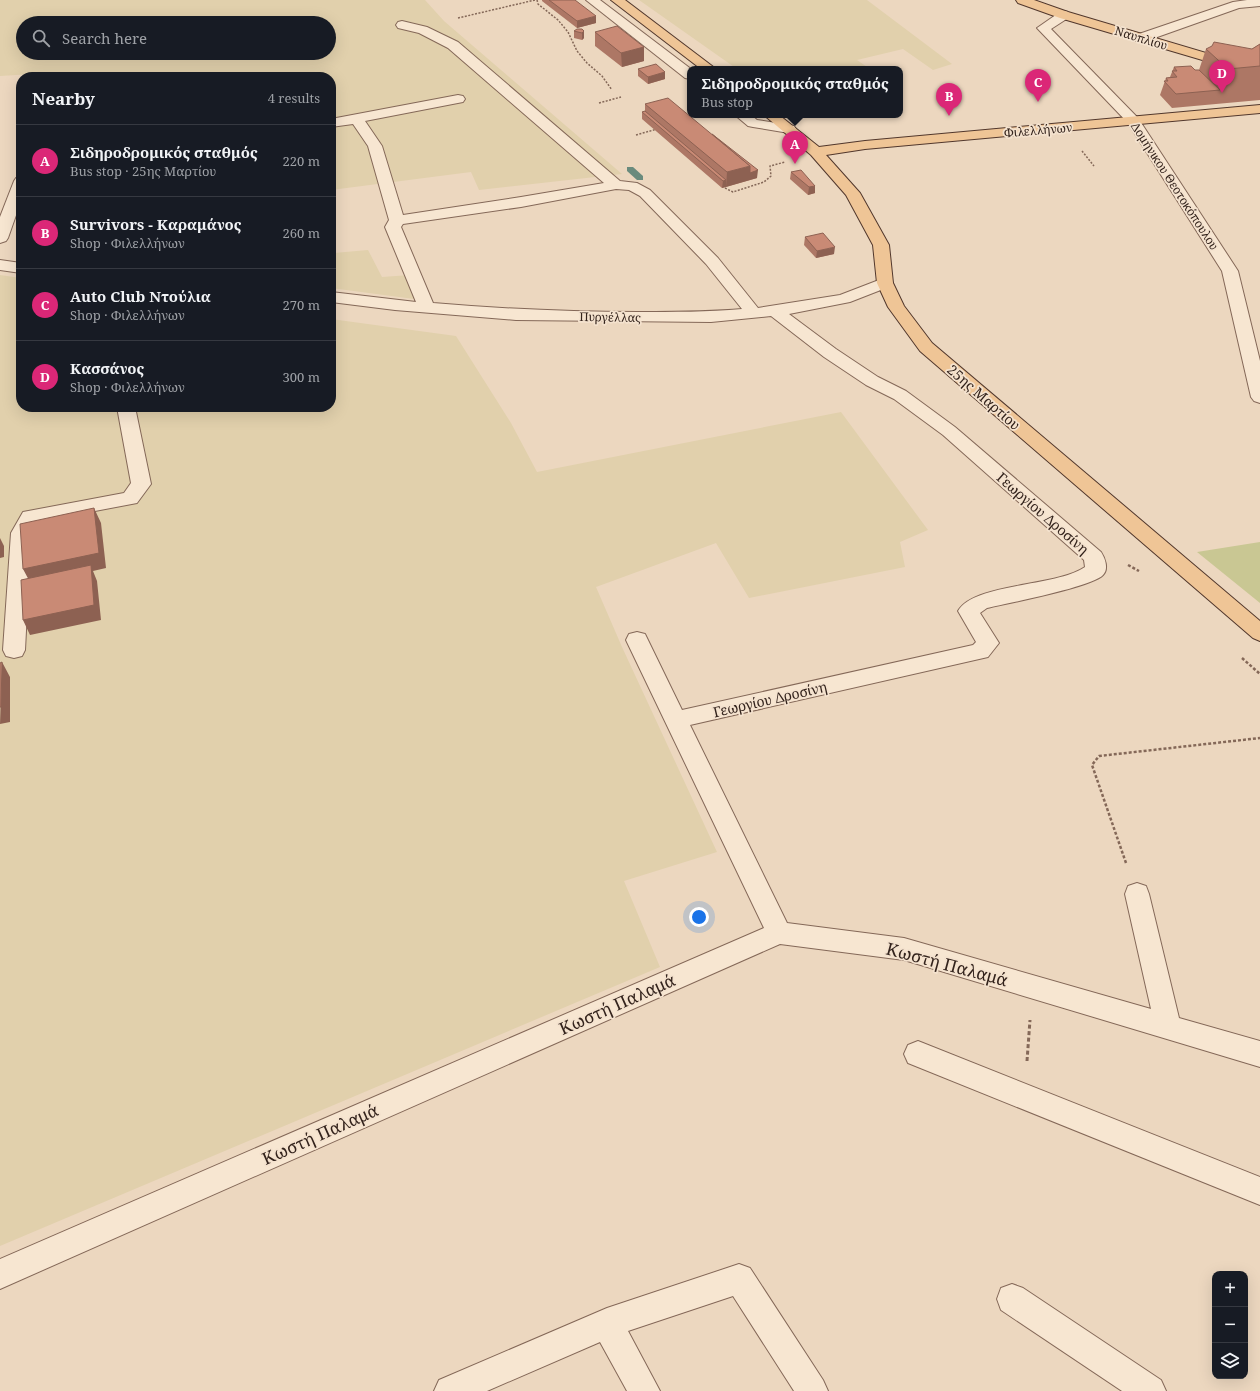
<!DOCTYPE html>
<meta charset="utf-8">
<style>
:root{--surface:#171b24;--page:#242831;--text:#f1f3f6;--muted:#9ea1a6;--line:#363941;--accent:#db2777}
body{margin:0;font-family:"Noto Serif",serif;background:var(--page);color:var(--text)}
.controls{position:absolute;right:12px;bottom:12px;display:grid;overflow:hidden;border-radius:8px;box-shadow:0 4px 16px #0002}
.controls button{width:36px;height:36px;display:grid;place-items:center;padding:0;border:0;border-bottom:1px solid var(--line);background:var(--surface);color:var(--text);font:20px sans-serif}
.you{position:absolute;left:699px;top:917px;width:14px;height:14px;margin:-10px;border:3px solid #fff;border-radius:50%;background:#1a73e8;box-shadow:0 0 0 6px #1a73e833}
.badge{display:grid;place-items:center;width:26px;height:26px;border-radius:50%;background:var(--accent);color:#fff;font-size:13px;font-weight:700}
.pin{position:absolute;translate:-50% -33px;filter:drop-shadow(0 1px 2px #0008)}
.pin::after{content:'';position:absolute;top:21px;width:14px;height:12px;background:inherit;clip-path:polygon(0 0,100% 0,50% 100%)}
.popup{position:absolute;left:687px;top:66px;width:216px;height:52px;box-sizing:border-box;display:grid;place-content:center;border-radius:8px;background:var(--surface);filter:drop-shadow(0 1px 3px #0005);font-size:13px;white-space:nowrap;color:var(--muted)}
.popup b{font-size:15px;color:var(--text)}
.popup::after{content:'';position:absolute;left:50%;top:100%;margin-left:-8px;border:8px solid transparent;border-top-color:var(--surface)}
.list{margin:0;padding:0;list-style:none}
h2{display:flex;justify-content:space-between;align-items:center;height:52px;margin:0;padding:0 16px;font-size:17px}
h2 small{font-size:13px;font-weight:400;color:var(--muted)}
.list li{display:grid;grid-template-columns:26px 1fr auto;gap:12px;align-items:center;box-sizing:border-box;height:72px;padding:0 16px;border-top:1px solid var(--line)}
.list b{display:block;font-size:15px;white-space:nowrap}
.list p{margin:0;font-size:13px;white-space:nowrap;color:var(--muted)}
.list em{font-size:13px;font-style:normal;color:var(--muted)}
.icon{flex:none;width:22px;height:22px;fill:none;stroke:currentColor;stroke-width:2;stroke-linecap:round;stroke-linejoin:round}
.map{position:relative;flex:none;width:1260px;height:1391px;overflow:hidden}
.search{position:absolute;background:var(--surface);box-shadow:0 4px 16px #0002;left:16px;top:16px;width:320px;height:44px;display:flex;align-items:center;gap:10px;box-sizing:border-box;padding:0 14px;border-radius:22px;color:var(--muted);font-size:15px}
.panel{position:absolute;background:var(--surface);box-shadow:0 4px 16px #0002;left:16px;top:72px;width:320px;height:340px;border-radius:16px}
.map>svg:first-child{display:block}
</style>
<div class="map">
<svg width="1260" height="1391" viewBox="0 0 1260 1391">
<rect width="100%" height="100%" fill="#ecd7bf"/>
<g fill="#e1d0ac" fill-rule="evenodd">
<path d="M0,0H425L444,21L622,174L479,190L471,172L331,190V77H65V72L0,76ZM23,23H329V53H23Z"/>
<polygon points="639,0 867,0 952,64 933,70 903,49 857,60 870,69 737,69"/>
<polygon points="331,245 334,253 368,250 382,277 410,275 414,299 331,288"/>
<polygon points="0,275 21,278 21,407 331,407 331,319 456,336 511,423 537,472 841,412 928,530 900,542 905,567 749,598 716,543 596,587 622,647 717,852 624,881 660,967 0,1246"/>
</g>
<polygon fill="#c9c793" points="1260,542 1260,603 1197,552"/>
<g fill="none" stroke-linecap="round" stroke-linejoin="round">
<polygon fill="#6a8b7d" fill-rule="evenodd" points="627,167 633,167 643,176 643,180 637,180 627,171"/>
<defs>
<g id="minor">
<polygon points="586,0 600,0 691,69 690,79 685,78"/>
<polygon points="1247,0 1260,0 1260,6 1239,8 1146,41 1136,41 1135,38 1136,35 1233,2"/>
<polygon points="1064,11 1068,12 1070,15 1068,18 1051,29 1138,118 1238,271 1260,361 1260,403 1254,401 1251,397 1222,271 1128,123 1037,28 1060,12"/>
<path d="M402,21L427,27L458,42L620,181L637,183L650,190L718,258L758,308L840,295L879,280L885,278L891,280L893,283L891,286L850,302L789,314L836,349L878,377L906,391L955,427L1101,552C1105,558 1109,569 1103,575C1092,587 1008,603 987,608L980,613L999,643L988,657L690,725L787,923L904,938L1151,1009L1125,894L1128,886L1137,883L1146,886L1149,894L1179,1018L1260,1041V1067L904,960L780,944L0,1289V1259L764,928L626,640L629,634L637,632L645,634L682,710L973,645L976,642L958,611C974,583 1056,587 1085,567L1084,560L943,435L894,399L866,385L824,357L771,316L711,322L516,320L395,310L331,302V292L416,302L385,227L389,220L368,146L353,124L331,127V119L458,95L463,96L465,99L463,102L365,121L382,146L403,215L521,197L604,183L448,48L419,33L398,28L396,25L398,22ZM616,189L629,190L640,196L706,264L742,309C708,312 674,312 639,312C570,312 502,309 433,303L401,227L403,224L521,207Z"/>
<polygon points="735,115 751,115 757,120 789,125 794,126 796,129 794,132 789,133 753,127 748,126"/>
<polygon points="21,177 21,201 8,238 6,241 0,243 0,217 14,181 16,178"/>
<polygon points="0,260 21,263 21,273 0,270"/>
<polygon points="117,407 135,407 151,484 137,503 37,522 31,533 25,650 22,656 14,658 6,656 3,650 11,533 23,512 124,493 131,483"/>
<polygon points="918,1041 1260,1177 1260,1205 908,1063 904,1054 908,1045"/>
<polygon points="739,1264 750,1268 823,1380 828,1391 794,1391 733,1296 628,1331 660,1391 627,1391 600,1342 487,1391 434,1391 439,1380 607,1308"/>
<polygon points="1012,1284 1023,1288 1161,1380 1166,1391 1122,1391 1001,1310 997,1299 1001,1288"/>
</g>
<g id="major">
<polygon points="611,0 625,0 716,69 701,69"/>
<polygon points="1016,0 1034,0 1068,12 1260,69 1260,77 1060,18 1018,3"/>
<polygon points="1260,105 1260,113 865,149 826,155 860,193 889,245 893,283 904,306 932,343 1260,621 1260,641 1253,638 920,351 888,307 877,283 873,245 846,195 811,155 764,115 779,115 819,147 865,141"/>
</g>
</defs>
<use href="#minor" stroke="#846858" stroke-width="2"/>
<use href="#major" stroke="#51372c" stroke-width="2"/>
<g stroke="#846858" stroke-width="1.5" stroke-dasharray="2 1.5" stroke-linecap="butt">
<polyline points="537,0 538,4 558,20 568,32 577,51 587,63 602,76 612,90"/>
<polyline points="458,18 535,0"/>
<polyline points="599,103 621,97"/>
<polyline points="636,135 657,129"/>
<polyline points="1082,151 1094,166"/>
<polyline points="725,188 733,192 764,182 771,176 770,166 785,162"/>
</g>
<g stroke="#846858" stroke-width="2.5" stroke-dasharray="3 2" stroke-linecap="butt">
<polyline points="1128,565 1139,571"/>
<polyline points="1242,658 1260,674"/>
<polyline points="1126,863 1092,765 1099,756 1260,738"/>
</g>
<polyline stroke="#846858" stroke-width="3" stroke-dasharray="4 2.5" stroke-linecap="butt" points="1027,1061 1030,1020"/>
<use href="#minor" fill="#f7e6d1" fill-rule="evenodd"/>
<use href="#major" fill="#efc596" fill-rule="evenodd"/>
</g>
<g fill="#ad7765">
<polygon points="542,0 575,0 596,23 577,28 542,1"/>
<polygon points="574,31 584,31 584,38 582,40 574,38"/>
<polygon points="595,32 644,47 644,61 622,67 595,46"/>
<polygon points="1260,44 1260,100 1172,108 1160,95 1166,78 1170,77 1174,67 1195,70 1199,70 1206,49 1252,49"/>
<polygon points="638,69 665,72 665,79 648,84 638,76"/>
<polygon points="645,104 757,178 722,188 642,119 642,112 645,111"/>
<polygon points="791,172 815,186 815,193 808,195 790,179"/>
<polygon points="805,237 834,254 816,258 804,245"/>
</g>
<g fill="#8d6152">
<polygon points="596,16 596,23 577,28 577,21"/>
<polygon points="584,31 584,38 582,40 582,33"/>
<polygon points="644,47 644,61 622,67 621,53"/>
<polygon points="665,72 665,79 648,84 648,77"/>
<polygon points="750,166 758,170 757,178 726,187 727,172"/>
<polygon points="726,180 726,187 722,188 723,181"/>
<polygon points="815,186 815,193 808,195 809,187"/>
<polygon points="835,247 834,254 816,258 817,251"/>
<polygon points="94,508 101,523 106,568 93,571 97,581 101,620 30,635 23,620 31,584 23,569"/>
<polygon points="0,538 4,546 4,557 0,558"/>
<polygon points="2,662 10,677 10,722 0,724"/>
</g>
<g fill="#c98a75" stroke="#8d6152">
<polygon points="549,0 575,0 596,16 577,21"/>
<polygon points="617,26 644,47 621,53 595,32"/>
<polygon points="577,29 582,29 584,31 582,33 574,31"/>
<polygon points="1214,42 1252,49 1260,44 1260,66 1228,69 1206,49 1212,46"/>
<polygon points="656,64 665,72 648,77 638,69"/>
<polygon points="1191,66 1195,70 1199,70 1220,90 1176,94 1164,81 1168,81 1166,78 1177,77 1172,71 1177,71 1174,67"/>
<polygon points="668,98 750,166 727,172 645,104"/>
<polygon points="645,111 726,180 723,181 642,112"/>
<polygon points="712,134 758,170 750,173 750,166"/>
<polygon points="801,170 815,186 809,187 791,172"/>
<polygon points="823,233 835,247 817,251 805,237"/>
<polygon points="94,508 99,553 23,569 20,524"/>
<polygon points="91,565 94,605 23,620 21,580"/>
<polygon points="2,662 1,707 0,707 0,663"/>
</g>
<g text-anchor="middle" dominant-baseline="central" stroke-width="3.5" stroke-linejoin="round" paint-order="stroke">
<g font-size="12" fill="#33231c" stroke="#f4e2ce">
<text transform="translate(1141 38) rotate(17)">Ναυπλίου</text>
<text transform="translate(1038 130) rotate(-5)">Φιλελλήνων</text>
<text transform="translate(1175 186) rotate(57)">Δομήνικου Θεοτοκόπουλου</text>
<text transform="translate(610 317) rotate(1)">Πυργέλλας</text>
</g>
<g font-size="14" fill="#33231c" stroke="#f4e2ce">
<text transform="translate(984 397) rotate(41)">25ης Μαρτίου</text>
<text transform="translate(1043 513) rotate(41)">Γεωργίου Δροσίνη</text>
<text transform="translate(770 699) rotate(-13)">Γεωργίου Δροσίνη</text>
</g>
<g font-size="17" fill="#33231c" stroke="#f4e2ce">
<text transform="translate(947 964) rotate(15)">Κωστή Παλαμά</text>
<text transform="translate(617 1004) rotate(-24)">Κωστή Παλαμά</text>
<text transform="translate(320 1134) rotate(-24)">Κωστή Παλαμά</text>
</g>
</g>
</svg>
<div class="controls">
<button>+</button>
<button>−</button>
<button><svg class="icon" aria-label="layers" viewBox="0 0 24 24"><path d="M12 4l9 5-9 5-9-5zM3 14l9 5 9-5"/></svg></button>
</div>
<div class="you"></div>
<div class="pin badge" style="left:795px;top:164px">A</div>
<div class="popup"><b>Σιδηροδρομικός σταθμός</b>Bus stop</div>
<div class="pin badge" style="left:949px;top:116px">B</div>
<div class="pin badge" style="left:1038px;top:102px">C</div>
<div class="pin badge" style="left:1222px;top:93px">D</div>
<div class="search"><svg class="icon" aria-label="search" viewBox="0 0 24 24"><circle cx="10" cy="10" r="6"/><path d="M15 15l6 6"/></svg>Search here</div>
<section class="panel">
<h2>Nearby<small>4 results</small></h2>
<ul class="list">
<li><span class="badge">A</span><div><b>Σιδηροδρομικός σταθμός</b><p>Bus stop · 25ης Μαρτίου</p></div><em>220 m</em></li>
<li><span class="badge">B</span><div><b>Survivors - Καραμάνος</b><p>Shop · Φιλελλήνων</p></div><em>260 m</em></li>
<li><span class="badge">C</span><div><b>Auto Club Ντούλια</b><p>Shop · Φιλελλήνων</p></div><em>270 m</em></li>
<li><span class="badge">D</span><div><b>Κασσάνος</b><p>Shop · Φιλελλήνων</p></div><em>300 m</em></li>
</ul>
</section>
</div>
